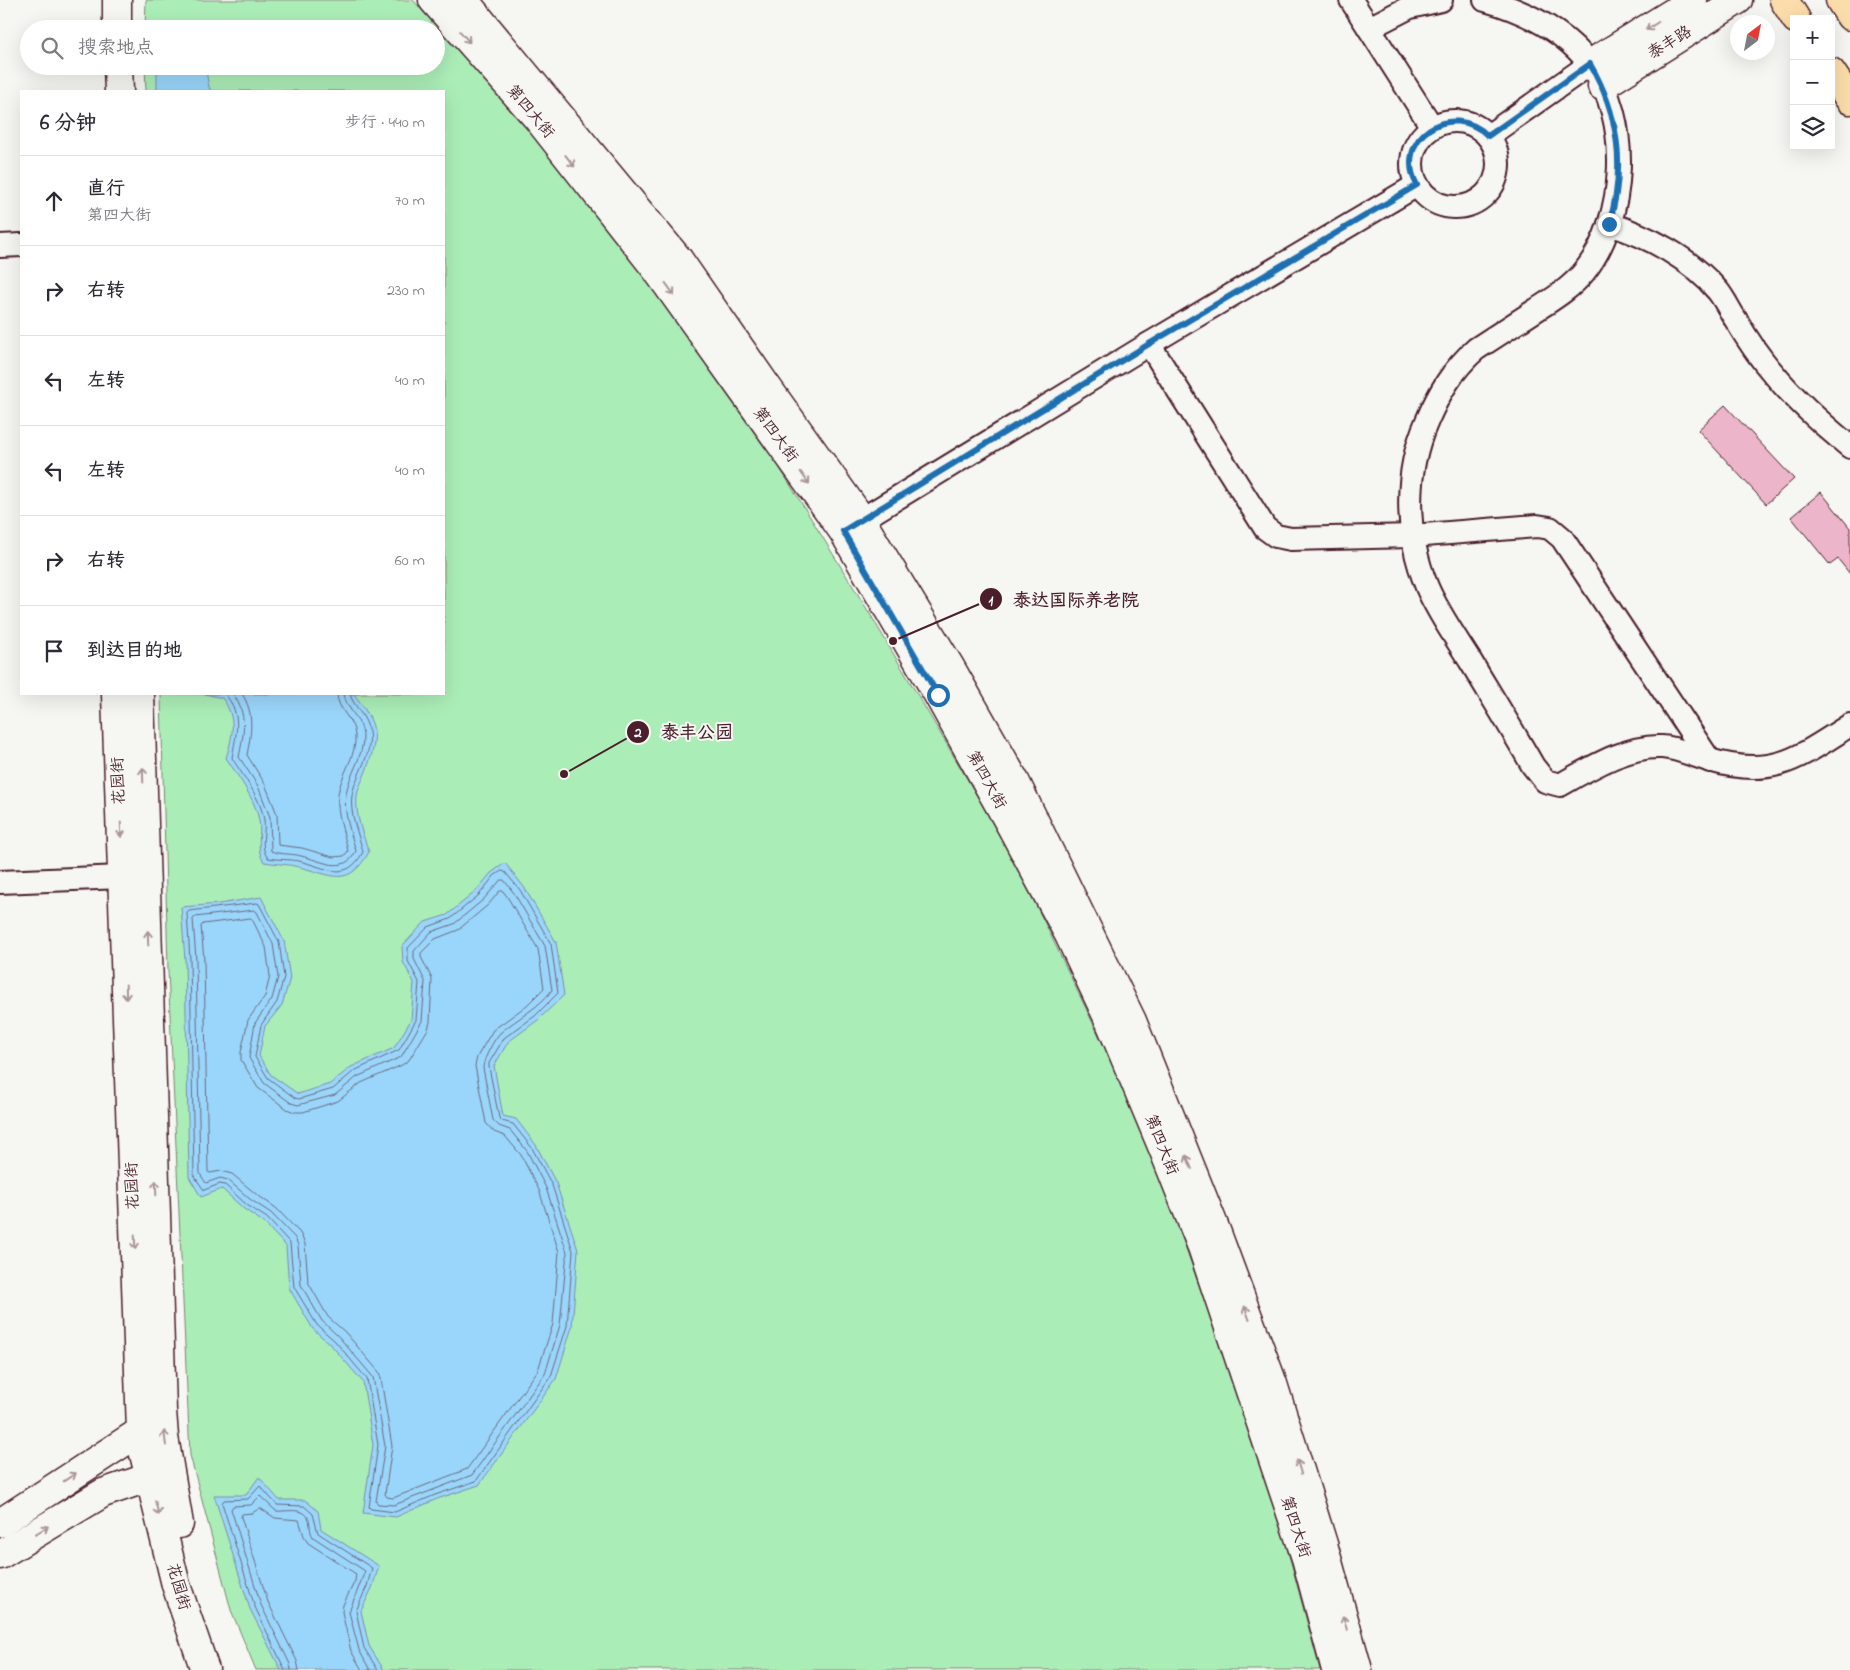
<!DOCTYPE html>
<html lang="zh">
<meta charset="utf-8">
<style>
:root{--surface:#fff;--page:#f2f2f3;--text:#2b2b33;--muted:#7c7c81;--line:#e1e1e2}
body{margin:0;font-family:"Indie Flower","LXGW WenKai TC",sans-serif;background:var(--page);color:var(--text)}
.controls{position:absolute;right:15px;top:15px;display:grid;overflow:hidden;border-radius:0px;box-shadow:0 5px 20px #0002}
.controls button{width:45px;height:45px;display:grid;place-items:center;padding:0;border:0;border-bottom:1px solid var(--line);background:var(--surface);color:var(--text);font:25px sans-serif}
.compass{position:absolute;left:1730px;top:15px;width:45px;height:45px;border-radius:50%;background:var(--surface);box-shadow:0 5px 20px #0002;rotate:32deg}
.stop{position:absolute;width:15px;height:15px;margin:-11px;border:4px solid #1f6fb2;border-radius:50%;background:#fff}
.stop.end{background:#1f6fb2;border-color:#fff;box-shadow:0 1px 5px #0008}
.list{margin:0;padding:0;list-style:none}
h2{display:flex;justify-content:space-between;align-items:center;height:65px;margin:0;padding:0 20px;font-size:21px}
h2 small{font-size:16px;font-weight:400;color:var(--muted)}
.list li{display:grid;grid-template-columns:32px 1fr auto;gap:15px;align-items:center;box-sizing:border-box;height:90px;padding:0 20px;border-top:1px solid var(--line)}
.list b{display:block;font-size:19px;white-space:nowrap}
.list p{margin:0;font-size:16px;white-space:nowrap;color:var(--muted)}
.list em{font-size:16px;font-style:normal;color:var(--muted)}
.icon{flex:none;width:28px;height:28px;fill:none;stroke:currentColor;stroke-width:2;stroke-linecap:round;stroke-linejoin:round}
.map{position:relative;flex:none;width:1850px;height:1670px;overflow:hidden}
.search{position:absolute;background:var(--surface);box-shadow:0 5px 20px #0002;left:20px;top:20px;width:425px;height:55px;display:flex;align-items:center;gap:12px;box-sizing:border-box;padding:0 18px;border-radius:28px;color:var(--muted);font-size:19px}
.panel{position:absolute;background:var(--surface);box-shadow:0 5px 20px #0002;left:20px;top:90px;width:425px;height:605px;border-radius:0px}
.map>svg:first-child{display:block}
</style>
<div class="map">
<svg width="1850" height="1670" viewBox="0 0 1850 1670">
<rect width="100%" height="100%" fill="#f6f6f2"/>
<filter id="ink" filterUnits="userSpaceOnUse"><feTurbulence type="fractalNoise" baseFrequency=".02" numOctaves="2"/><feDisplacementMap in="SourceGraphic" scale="10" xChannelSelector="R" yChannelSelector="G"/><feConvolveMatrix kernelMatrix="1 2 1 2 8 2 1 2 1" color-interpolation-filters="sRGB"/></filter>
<g filter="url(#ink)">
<polygon fill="#abedb7" stroke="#7a8671" points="146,0 413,0 560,164 676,319 760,436 870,614 1012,855 1130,1100 1157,1167 1242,1406 1280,1522 1320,1670 256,1670 231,1610 190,1455 168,970 161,694 444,694 444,91 146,91 145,66 436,66 436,29 145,29"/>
<g fill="#9ad6fb" stroke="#7a8da8">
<polygon points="157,66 205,66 209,87 211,91 157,91"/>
<path d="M205,694H354C377,725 380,734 366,771C363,779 358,788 357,796C355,815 363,835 369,852C348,889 333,875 299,867C288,864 276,864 264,862C255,849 262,835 259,820C255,799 238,776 226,758C233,735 237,718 222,698Z"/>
<polygon points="505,863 524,887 556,942 564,995 538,1020 508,1042 494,1066 503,1116 516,1119 536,1145 556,1183 578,1250 572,1327 556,1379 479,1485 437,1499 396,1517 363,1513 373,1445 363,1382 331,1345 313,1329 289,1288 286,1246 263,1222 244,1209 222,1189 201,1197 189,1177 185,960 181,907 219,904 261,897 284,941 290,978 282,1005 265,1026 259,1056 271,1075 298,1094 330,1084 351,1067 394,1048 411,1020 414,982 403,962 402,946 425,922 447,915 475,892 491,873"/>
<polygon points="259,1477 279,1500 305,1500 318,1511 321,1529 379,1566 372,1588 361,1611 369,1646 384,1670 281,1670 250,1609 214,1495 246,1495"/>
</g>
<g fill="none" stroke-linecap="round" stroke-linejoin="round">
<g stroke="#6a687e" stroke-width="1">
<path d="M225,694C243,716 236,733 232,758C243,776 261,798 264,820C266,832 259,848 268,858C278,860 289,859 299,861C326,867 346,884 363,852C359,835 349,813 352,795C356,773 373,755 369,732C367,716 352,705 350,694"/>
<path d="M233,694C248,715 244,733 239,757L258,786L270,817L271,851C280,855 291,853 301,856C321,860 344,876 356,851C351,833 343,813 346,794C349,774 364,757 363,735C362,718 345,709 344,694"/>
<path d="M242,694C255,713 251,734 247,755L265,784L277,814L278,845L302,848L333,857L344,856L348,851C344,832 336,813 338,794C341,774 357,756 355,735C354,719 337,710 337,694"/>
<polygon points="502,871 505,872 520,890 551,944 558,993 535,1016 504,1038 489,1063 489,1067 499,1118 502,1121 513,1124 532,1148 552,1185 573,1251 567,1326 551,1376 476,1481 435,1495 395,1512 371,1509 369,1507 378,1445 367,1379 335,1341 317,1325 294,1287 290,1243 267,1218 247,1205 225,1185 220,1184 204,1190 194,1176 190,960 187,913 189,911 257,903 259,904 279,942 284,977 277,1002 261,1025 255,1057 268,1078 295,1098 299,1099 333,1089 354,1071 399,1050 416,1020 419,982 408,961 408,948 428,927 450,919 479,895 494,876"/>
<path d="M501,880H504L514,893L545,946L552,990C538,1009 517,1018 500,1033C494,1039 483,1060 483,1068L493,1120L499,1126L510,1130L527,1151L546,1188L567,1252L560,1325L545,1374L472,1475L394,1505L378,1504L376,1501L385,1446L373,1377L339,1337L322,1321L301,1285L298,1245L295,1238L271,1213L251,1200L228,1180L220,1178L206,1183L200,1174L196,960L193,919L195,917L254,910L257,912L273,944L278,977L272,999L255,1023L249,1058L264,1083L291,1103L298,1105L335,1095L357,1077L401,1057L422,1021L425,981L414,959V951L431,932L454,924L483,900Z"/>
<polygon points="500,891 503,891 508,898 538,949 544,988 526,1006 493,1030 477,1057 475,1066 486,1123 494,1132 505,1136 521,1155 539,1190 559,1252 553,1324 538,1370 467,1469 393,1498 387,1497 385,1494 392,1446 381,1379 379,1372 345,1332 328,1317 308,1282 305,1244 300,1233 276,1208 256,1194 232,1174 221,1171 210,1173 208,1172 204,960 201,926 203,924 250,918 252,919 266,947 270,976 265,996 248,1020 241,1052 241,1060 258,1088 287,1109 294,1112 303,1112 338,1101 361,1083 402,1065 409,1060 428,1029 430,1022 432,979 421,957 421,953 435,939 458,930 488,905"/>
<polyline points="285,1670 255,1607 222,1503 224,1500 248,1499 260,1486 277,1505 304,1506 313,1514 318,1533 372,1568 367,1586 356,1611 364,1648 378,1670"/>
<path d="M291,1670L290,1664L261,1605L231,1509L233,1506L251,1505L260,1496L276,1511C285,1512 302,1507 308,1517C311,1523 309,1531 313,1537L365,1571L349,1612L359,1650L370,1670"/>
<polyline points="299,1670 297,1661 268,1602 241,1517 242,1514 252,1513 260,1508 275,1518 299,1520 304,1536 308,1543 356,1574 355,1581 343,1605 342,1612 351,1651 362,1670"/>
</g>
</g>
<g fill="#edb5ca" stroke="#4a1f2b">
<polygon points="1725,405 1794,479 1766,504 1698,430"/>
<polygon points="1821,492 1850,528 1850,574 1838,559 1830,565 1791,517"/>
</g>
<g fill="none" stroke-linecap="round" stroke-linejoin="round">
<defs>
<g id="minor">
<polyline points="1351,0 1369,28 1410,7 1441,0"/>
<path d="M1485,0C1525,11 1563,30 1590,64C1632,119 1627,219 1584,272C1571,288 1553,299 1536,310C1516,323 1496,336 1476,349C1453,369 1439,393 1427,421C1404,473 1405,533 1427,587C1438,613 1456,638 1471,662C1492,697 1513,731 1533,766L1545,781L1560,785C1589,769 1627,745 1662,747C1678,748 1694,756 1709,760C1774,779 1798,758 1850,725"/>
<polyline points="1369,28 1432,127"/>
<circle cx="1455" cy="164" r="43"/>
<polyline points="1488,136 1590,64"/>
<path d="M1609,224C1649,236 1691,259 1718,291C1725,300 1730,311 1736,320C1747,339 1759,357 1773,373C1796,401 1822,424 1850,447"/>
<polyline points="0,246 21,245"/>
<polyline points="1149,344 1265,528 1276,536 1291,539 1412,536 1537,526 1550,528 1562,538 1710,761"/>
<polyline points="846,529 1149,344 1417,185"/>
<polyline points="0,882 122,877"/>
</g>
<g id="tertiary">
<polyline points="117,0 117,29"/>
<polyline points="433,0 538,119 656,269 843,531 938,695 1012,828 1069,935 1110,1022 1164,1151 1202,1247 1306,1558 1336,1670"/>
<polyline points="464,0 679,260 765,384 855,510 949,665 1015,781 1132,1021 1215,1228 1273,1384 1323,1544 1358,1670"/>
<polyline points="118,66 119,91"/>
<polyline points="116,694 141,1431 143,1450 176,1585 205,1670"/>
<polyline points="140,694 162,1411 164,1437 179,1524"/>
<polyline points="0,1523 141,1431"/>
<polyline points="0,1555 103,1493 150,1477"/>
</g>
<g id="secondary">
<polyline points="1590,64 1693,0"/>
<polyline points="1602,86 1738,0"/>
</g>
<g id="primary">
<polyline points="1784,0 1796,19"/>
<polyline points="1840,0 1850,16"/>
<polyline points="1831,72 1850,100"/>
</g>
</defs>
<use href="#minor" stroke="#4a1f2b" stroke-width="26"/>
<use href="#tertiary" stroke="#4a1f2b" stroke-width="31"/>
<use href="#secondary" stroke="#4a1f2b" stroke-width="31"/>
<use href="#primary" stroke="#4a1f2b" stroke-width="31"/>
<use href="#minor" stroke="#f6f6f2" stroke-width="22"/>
<use href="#tertiary" stroke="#f6f6f2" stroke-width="28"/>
<use href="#secondary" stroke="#f6f6f2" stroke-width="28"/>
<use href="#primary" stroke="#fbddab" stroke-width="28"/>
</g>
<defs><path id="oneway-shaft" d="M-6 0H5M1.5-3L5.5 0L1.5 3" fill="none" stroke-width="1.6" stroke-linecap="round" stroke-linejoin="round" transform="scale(1.25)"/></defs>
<g stroke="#a99598">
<use href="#oneway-shaft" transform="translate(1652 26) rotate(148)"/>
<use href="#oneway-shaft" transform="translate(465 37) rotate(49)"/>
<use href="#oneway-shaft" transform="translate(570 161) rotate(52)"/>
<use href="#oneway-shaft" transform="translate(670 289) rotate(54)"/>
<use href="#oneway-shaft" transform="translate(805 478) rotate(54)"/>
<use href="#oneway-shaft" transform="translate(143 775) rotate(-92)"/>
<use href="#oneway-shaft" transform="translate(121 830) rotate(88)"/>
<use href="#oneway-shaft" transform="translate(148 938) rotate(-92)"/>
<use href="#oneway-shaft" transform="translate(126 992) rotate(88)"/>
<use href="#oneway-shaft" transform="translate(1189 1162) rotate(-112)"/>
<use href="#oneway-shaft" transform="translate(156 1188) rotate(-92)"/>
<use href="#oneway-shaft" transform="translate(135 1242) rotate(88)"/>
<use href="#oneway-shaft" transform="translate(1247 1313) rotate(-110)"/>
<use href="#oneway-shaft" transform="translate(165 1438) rotate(-97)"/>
<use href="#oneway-shaft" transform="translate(1299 1467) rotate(-107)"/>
<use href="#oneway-shaft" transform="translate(70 1477) rotate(-33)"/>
<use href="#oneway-shaft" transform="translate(157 1508) rotate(76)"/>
<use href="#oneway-shaft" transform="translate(42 1530) rotate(-31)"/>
<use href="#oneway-shaft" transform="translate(1345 1623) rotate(-106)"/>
</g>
</g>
<g fill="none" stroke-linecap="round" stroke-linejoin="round" filter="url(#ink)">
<path stroke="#1f6fb2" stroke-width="6" d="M938,695L843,531L1149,344L1417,185C1392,139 1451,99 1488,136L1590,64C1619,113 1626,170 1609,224"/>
</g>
<g text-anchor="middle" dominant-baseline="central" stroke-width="4" stroke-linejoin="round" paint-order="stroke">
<g font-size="16" fill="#4a1f2b" stroke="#f6f6f2">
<text transform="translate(1670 43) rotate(-32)">泰丰路</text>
<text transform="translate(530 112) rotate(50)">第四大街</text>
<text transform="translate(775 435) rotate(54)">第四大街</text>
<text transform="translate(986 780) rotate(61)">第四大街</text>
<text transform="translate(119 781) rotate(-92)">花园街</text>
<text transform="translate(1161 1145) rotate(68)">第四大街</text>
<text transform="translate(133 1186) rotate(-92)">花园街</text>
<text transform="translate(1295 1527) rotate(72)">第四大街</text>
<text transform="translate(178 1587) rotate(74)">花园街</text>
</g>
</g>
<path fill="none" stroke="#4a1f2b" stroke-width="2" d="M893 641L991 599M564 774L638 732"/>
<g fill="#4a1f2b" stroke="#f6f6f2" stroke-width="2">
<circle cx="893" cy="641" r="5"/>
<circle cx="564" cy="774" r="5"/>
<circle cx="991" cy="599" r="12"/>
<circle cx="638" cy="732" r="12"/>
</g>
<g font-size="15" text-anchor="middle" font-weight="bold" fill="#fff">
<text x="991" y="605">1</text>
<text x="638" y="737">2</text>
</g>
<g font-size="18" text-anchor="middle" font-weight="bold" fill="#4a1f2b" stroke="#f6f6f2" stroke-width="4" stroke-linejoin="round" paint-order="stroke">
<text x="1076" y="606">泰达国际养老院</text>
<text x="697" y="738">泰丰公园</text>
</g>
</svg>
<div class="controls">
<button>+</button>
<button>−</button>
<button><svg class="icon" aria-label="layers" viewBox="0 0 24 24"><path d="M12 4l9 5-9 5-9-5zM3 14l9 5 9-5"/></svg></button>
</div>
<svg class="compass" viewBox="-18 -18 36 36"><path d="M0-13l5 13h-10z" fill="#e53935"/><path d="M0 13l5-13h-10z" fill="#7c7c81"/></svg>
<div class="stop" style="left:938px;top:695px"></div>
<div class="stop end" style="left:1609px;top:224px"></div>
<div class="search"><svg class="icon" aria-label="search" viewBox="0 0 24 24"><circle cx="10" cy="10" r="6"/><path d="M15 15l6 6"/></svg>搜索地点</div>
<section class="panel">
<h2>6 分钟<small>步行 · 440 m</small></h2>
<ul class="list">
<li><svg class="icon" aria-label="ahead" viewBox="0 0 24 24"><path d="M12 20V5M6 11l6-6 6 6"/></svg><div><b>直行</b><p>第四大街</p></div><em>70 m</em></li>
<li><svg class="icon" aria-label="right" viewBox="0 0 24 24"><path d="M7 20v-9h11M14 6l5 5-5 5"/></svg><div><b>右转</b></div><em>230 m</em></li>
<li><svg class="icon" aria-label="left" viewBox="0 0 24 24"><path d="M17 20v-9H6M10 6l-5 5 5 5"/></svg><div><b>左转</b></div><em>40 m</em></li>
<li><svg class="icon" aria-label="left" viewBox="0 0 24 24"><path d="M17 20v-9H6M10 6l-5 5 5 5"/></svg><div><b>左转</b></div><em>40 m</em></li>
<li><svg class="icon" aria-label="right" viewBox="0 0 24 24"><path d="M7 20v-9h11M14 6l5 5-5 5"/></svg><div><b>右转</b></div><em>60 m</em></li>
<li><svg class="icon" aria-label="arrive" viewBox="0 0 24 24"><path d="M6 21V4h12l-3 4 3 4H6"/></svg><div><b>到达目的地</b></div></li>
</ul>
</section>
</div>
